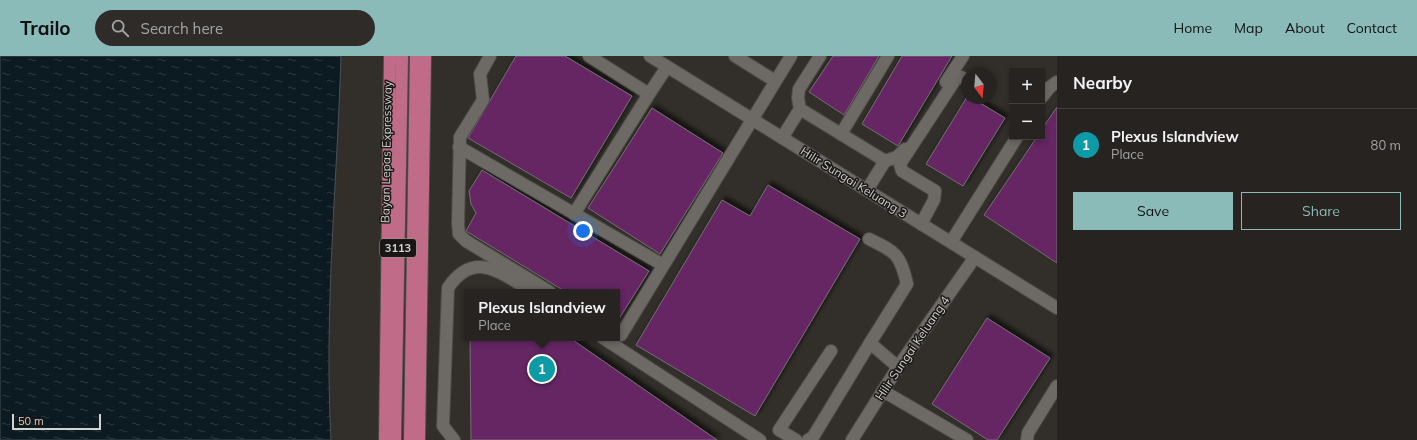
<!DOCTYPE html>
<meta charset="utf-8">
<style>
:root{--surface:#262320;--page:#2e2b29;--text:#f1f3f6;--muted:#a4a4a5;--line:#42403e;--accent:#8bbbb9}
body{margin:0;font-family:Mulish,sans-serif;background:var(--page);color:var(--text)}
.controls{position:absolute;right:12px;top:12px;display:grid;overflow:hidden;border-radius:0px;box-shadow:0 2px 6px #0003}
.controls button{width:36px;height:36px;display:grid;place-items:center;padding:0;border:0;border-bottom:1px solid var(--line);background:var(--surface);color:var(--text);font:20px sans-serif}
.compass{position:absolute;left:961px;top:12px;width:36px;height:36px;border-radius:50%;background:var(--surface);box-shadow:0 2px 6px #0003;rotate:164deg}
.scale{position:absolute;left:12px;bottom:10px;width:89px;box-sizing:border-box;padding-left:4px;border:2px solid #d4d2cf;border-top:0;font-size:11px;line-height:14px;white-space:nowrap;color:#d4d2cf;-webkit-text-stroke:3px #191715;paint-order:stroke}
.you{position:absolute;left:583px;top:175px;width:14px;height:14px;margin:-10px;border:3px solid #fff;border-radius:50%;background:#1a73e8;box-shadow:0 0 0 6px #1a73e833}
.badge{display:grid;place-items:center;width:26px;height:26px;border-radius:50%;background:var(--accent);color:#fff;font-size:13px;font-weight:700}
.pin{position:absolute;translate:-50% -50%;border:2px solid #fff;box-shadow:0 1px 4px #0006}
.popup{position:absolute;left:464px;top:233px;width:156px;height:52px;box-sizing:border-box;display:grid;place-content:center;border-radius:0px;background:var(--surface);filter:drop-shadow(0 1px 3px #0005);font-size:13px;white-space:nowrap;color:var(--muted)}
.popup b{font-size:15px;color:var(--text)}
.popup::after{content:'';position:absolute;left:50%;top:100%;margin-left:-8px;border:8px solid transparent;border-top-color:var(--surface)}
.list{margin:0;padding:0;list-style:none}
h2{display:flex;justify-content:space-between;align-items:center;height:52px;margin:0;padding:0 16px;font-size:17px}
h2 small{font-size:13px;font-weight:400;color:var(--muted)}
.list li{display:grid;grid-template-columns:26px 1fr auto;gap:12px;align-items:center;box-sizing:border-box;height:72px;padding:0 16px;border-top:1px solid var(--line)}
.list b{display:block;font-size:15px;white-space:nowrap}
.list p{margin:0;font-size:13px;white-space:nowrap;color:var(--muted)}
.list em{font-size:13px;font-style:normal;color:var(--muted)}
.actions{display:flex;gap:8px;padding:12px 16px}
.actions a{flex:1;padding:9px 0;border:1px solid var(--accent);border-radius:0px;text-align:center;font-size:14px;color:var(--accent)}
.actions .main{background:var(--accent);color:#111}
.icon{flex:none;width:22px;height:22px;fill:none;stroke:currentColor;stroke-width:2;stroke-linecap:round;stroke-linejoin:round}
.map{position:relative;flex:none;width:1057px;height:384px;overflow:hidden}
header{display:flex;align-items:center;gap:24px;box-sizing:border-box;height:56px;padding:0 20px;background:var(--accent);color:#111}
header strong{font-size:19px}
nav{display:flex;gap:22px;margin-inline-start:auto;font-size:14px}
.search{width:280px;height:36px;background:var(--page);display:flex;align-items:center;gap:10px;box-sizing:border-box;padding:0 14px;border-radius:22px;color:var(--muted);font-size:15px}
main{display:flex}
aside{flex:1;background:var(--surface)}
.map>svg:first-child{display:block}
</style>
<header>
<strong>Trailo</strong>
<div class="search"><svg class="icon" aria-label="search" viewBox="0 0 24 24"><circle cx="10" cy="10" r="6"/><path d="M15 15l6 6"/></svg>Search here</div>
<nav><a>Home</a><a>Map</a><a>About</a><a>Contact</a></nav>
</header>
<main>
<div class="map">
<svg width="1057" height="384" viewBox="0 0 1057 384">
<defs>
<pattern id="water-ripples" width="26" height="14" patternUnits="userSpaceOnUse"><rect width="26" height="14" fill="#0c1a21"/><path d="M2 4q2-2 4 0t4 0M15 11q2-2 4 0t4 0" fill="none" stroke="#2e3a40"/></pattern>
<filter id="shadow"><feDropShadow dx="3.5" dy="-3.5" stdDeviation="2" flood-color="#0009"/></filter>
</defs>
<rect width="100%" height="100%" fill="#322f2a"/>
<path fill="url(#water-ripples)" stroke="#485155" d="M0,0H341C337,128 324,256 331,384H0Z"/>
<g fill="#652864" stroke="#736e72" filter="url(#shadow)">
<polygon points="516,0 565,0 632,40 571,142 468,82"/>
<polygon points="833,0 879,0 844,59 809,36"/>
<polygon points="902,0 952,0 898,90 862,68"/>
<polygon points="967,41 972,42 1005,62 963,130 926,108"/>
<polygon points="1057,51 1057,207 984,159 1037,81 1042,81 1042,73"/>
<polygon points="652,52 723,97 660,198 588,152"/>
<polygon points="482,114 649,215 617,266 617,236 566,236 466,175 476,157 471,148 469,135"/>
<polygon points="768,129 860,183 755,360 636,289 722,144 750,160"/>
<polygon points="987,262 1050,302 997,384 988,384 932,348"/>
<polygon points="470,282 570,282 717,384 471,384"/>
</g>
<g fill="none" stroke-linecap="round" stroke-linejoin="round">
<defs>
<g id="minor">
<polyline points="490,0 480,18 483,44 460,81 458,168 459,178 466,185 550,236"/>
<polyline points="589,0 649,38 667,11"/>
<polyline points="650,0 1057,252"/>
<polyline points="735,0 775,25"/>
<polyline points="946,26 963,0"/>
<polyline points="1042,41 1050,31 1057,26"/>
<polyline points="800,53 798,42 799,33 820,0"/>
<polyline points="841,78 888,0"/>
<polyline points="782,82 800,53 885,105"/>
<polyline points="459,91 663,209"/>
<polyline points="867,134 885,105 897,101 905,93"/>
<polyline points="574,158 649,38"/>
<polyline points="921,168 934,144 935,135 902,115 900,108 957,21 961,21 967,25"/>
<path d="M869,183C896,196 900,198 907,228L870,287L898,311"/>
<polyline points="951,186 1017,81"/>
<polyline points="617,277 621,279 791,0"/>
<polyline points="603,282 760,384"/>
<polyline points="883,335 967,384"/>
<path d="M454,384L443,370L448,232C474,193 502,217 532,236"/>
<polyline points="796,384 779,374 831,295"/>
<polyline points="808,384 813,381 870,287"/>
<polyline points="852,384 898,311 975,201"/>
<polyline points="1027,384 1028,377 1057,330"/>
</g>
<g id="highway">
<polyline points="385,384 390,0"/>
<polyline points="395,384 402,0"/>
<polyline points="410,384 416,0"/>
<polyline points="419,384 425,0"/>
</g>
</defs>
<use href="#minor" stroke="#4e4b48" stroke-width="14"/>
<use href="#highway" stroke="#4e4b48" stroke-width="14"/>
<use href="#minor" stroke="#6d6964" stroke-width="12"/>
<use href="#highway" stroke="#c06c89" stroke-width="12"/>
</g>
<g text-anchor="middle" dominant-baseline="central" stroke-width="3" stroke-linejoin="round" paint-order="stroke">
<rect fill="#191715" stroke="#9c9a97" stroke-width="1" x="380" y="183" width="36" height="18" rx="3"/>
<g font-size="11" font-weight="bold" fill="#d4d2cf">
<text x="398" y="192">3113</text>
</g>
<g font-size="12" fill="#d4d2cf" stroke="#191715">
<text transform="translate(386 96) rotate(-89)">Bayan Lepas Expressway</text>
<text transform="translate(854 126) rotate(32)">Hilir Sungai Keluang 3</text>
<text transform="translate(912 292) rotate(-56)">Hilir Sungai Keluang 4</text>
</g>
</g>
</svg>
<div class="controls">
<button>+</button>
<button>−</button>
</div>
<svg class="compass" viewBox="-18 -18 36 36"><path d="M0-13l5 13h-10z" fill="#e53935"/><path d="M0 13l5-13h-10z" fill="#a4a4a5"/></svg>
<div class="scale">50 m</div>
<div class="you"></div>
<div class="pin badge" style="left:542px;top:313px;background:#0f9aa8">1</div>
<div class="popup"><b>Plexus Islandview</b>Place</div>
</div>
<aside>
<h2>Nearby<small></small></h2>
<ul class="list">
<li><span class="badge" style="background:#0f9aa8">1</span><div><b>Plexus Islandview</b><p>Place</p></div><em>80 m</em></li>
</ul>
<div class="actions"><a class="main">Save</a><a>Share</a></div>
</aside>
</main>
